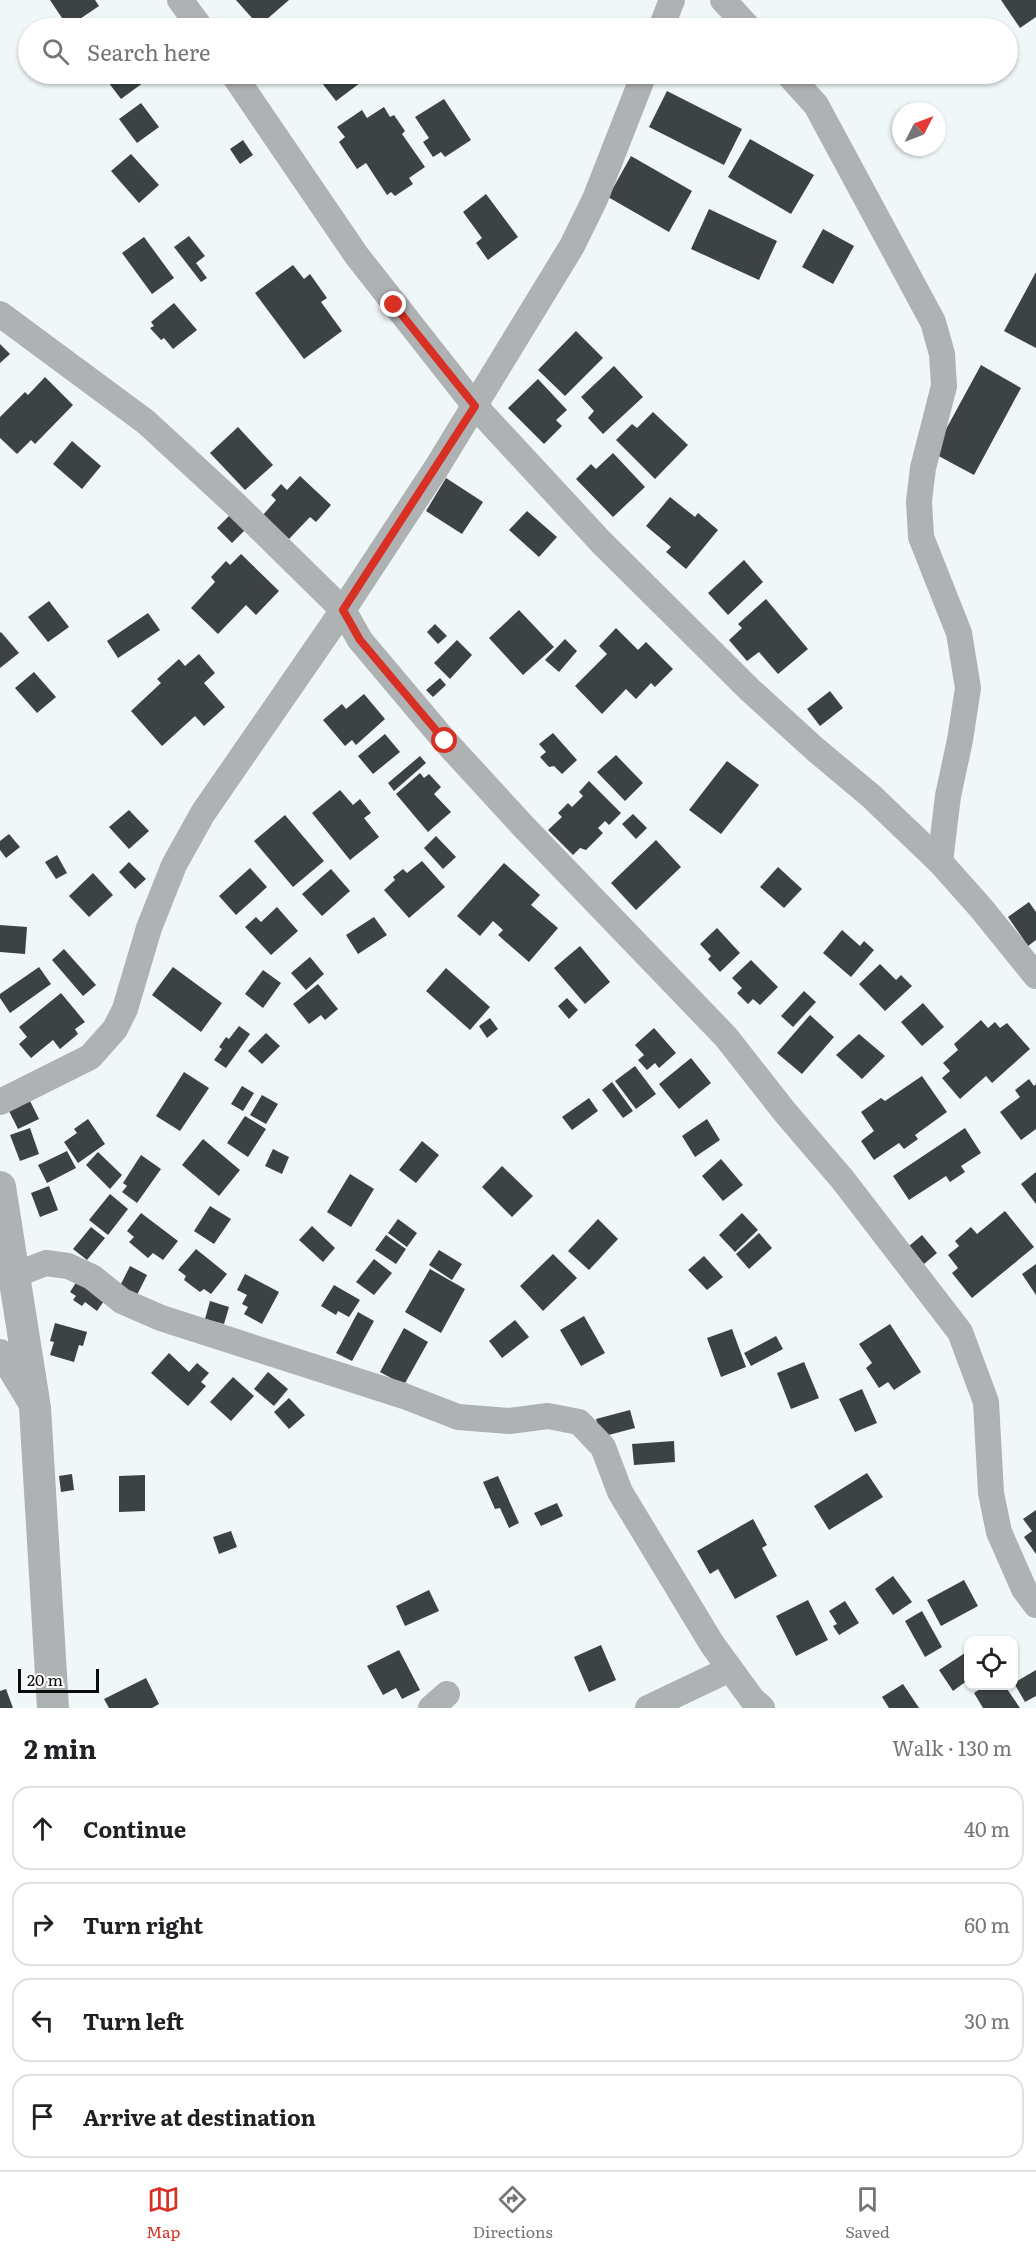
<!DOCTYPE html>
<meta charset="utf-8">
<style>
:root{--surface:#fff;--page:#f6f6f6;--text:#202124;--muted:#757577;--line:#e0e0e0;--accent:#d93025}
body{margin:0;font-family:Literata,serif;background:var(--page);color:var(--text)}
.controls{position:absolute;right:18px;bottom:18px;display:grid;overflow:hidden;border-radius:12px;box-shadow:0 2px 4px #0004}
.controls button{width:54px;height:54px;display:grid;place-items:center;padding:0;border:0;border-bottom:2px solid var(--line);background:var(--surface);color:var(--text);font:30px sans-serif}
.compass{position:absolute;left:892px;top:102px;width:54px;height:54px;border-radius:50%;background:var(--surface);box-shadow:0 2px 4px #0004;rotate:48deg}
.scale{position:absolute;left:18px;bottom:15px;width:81px;box-sizing:border-box;padding-left:6px;border:3px solid #0a0c0c;border-top:0;font-size:16px;line-height:21px;white-space:nowrap;color:#0a0c0c;-webkit-text-stroke:4px #fff;paint-order:stroke}
.stop{position:absolute;width:18px;height:18px;margin:-14px;border:4px solid #d93025;border-radius:50%;background:#fff}
.stop.end{background:#d93025;border-color:#fff;box-shadow:0 2px 6px #0008}
.list{margin:0;padding:0;list-style:none}
h2{display:flex;justify-content:space-between;align-items:center;height:78px;margin:0;padding:0 24px;font-size:26px}
h2 small{font-size:20px;font-weight:400;color:var(--muted)}
.list li{display:grid;grid-template-columns:39px 1fr auto;gap:18px;align-items:center;box-sizing:border-box;height:84px;margin:0 12px 12px;padding:0 12px;border:2px solid var(--line);border-radius:18px}
.list b{display:block;font-size:22px;white-space:nowrap}
.list em{font-size:20px;font-style:normal;color:var(--muted)}
.icon{flex:none;width:33px;height:33px;fill:none;stroke:currentColor;stroke-width:2;stroke-linecap:round;stroke-linejoin:round}
.map{position:relative;flex:none;width:1036px;height:1708px;overflow:hidden}
.search{position:absolute;background:var(--surface);box-shadow:0 2px 4px #0004;left:18px;right:18px;top:18px;height:66px;display:flex;align-items:center;gap:15px;box-sizing:border-box;padding:0 21px;border-radius:33px;color:var(--muted);font-size:22px}
.sheet{height:462px;background:var(--surface)}
nav{display:flex;justify-content:space-around;align-items:center;box-sizing:border-box;height:84px;border-top:2px solid var(--line);background:var(--surface);font-size:16px;color:var(--muted)}
nav a{display:grid;justify-items:center;gap:3px}
nav .on{color:var(--accent)}
.map>svg:first-child{display:block}
</style>
<div class="map">
<svg width="1036" height="1708" viewBox="0 0 1036 1708">
<rect width="100%" height="100%" fill="#f0f7f9"/>
<g fill="#3d4244">
<polygon points="50,0 95,0 99,6 68,27"/>
<polygon points="236,0 289,0 259,26"/>
<polygon points="1001,0 1036,0 1036,17 1020,28"/>
<polygon points="102,74 149,74 151,77 121,99"/>
<polygon points="315,74 372,74 336,101"/>
<polygon points="667,91 742,129 724,165 649,127"/>
<polygon points="444,99 471,140 445,157 441,152 433,157 423,142 429,138 415,117"/>
<polygon points="141,103 159,127 137,143 119,119"/>
<polygon points="384,107 390,117 394,115 405,131 402,134 425,167 409,178 413,184 395,196 391,192 387,195 366,163 357,169 339,142 345,137 337,127 362,110 367,118"/>
<polygon points="750,139 814,175 791,214 728,177"/>
<polygon points="243,140 253,155 240,164 230,149"/>
<polygon points="131,154 159,185 139,203 111,171"/>
<polygon points="631,156 692,191 669,232 608,197"/>
<polygon points="486,194 518,237 488,260 476,243 482,238 463,212"/>
<polygon points="709,209 777,241 759,280 691,249"/>
<polygon points="823,229 854,246 833,284 802,267"/>
<polygon points="189,236 205,256 196,263 207,278 201,282 174,247"/>
<polygon points="144,237 174,278 152,294 122,253"/>
<polygon points="293,265 304,279 310,274 327,298 321,302 342,331 304,359 255,293"/>
<polygon points="1036,272 1036,348 1004,331"/>
<polygon points="174,303 197,330 173,349 164,338 161,340 150,328 154,326 151,322"/>
<polygon points="576,331 603,358 565,396 538,370"/>
<polygon points="0,344 10,354 0,363"/>
<polygon points="981,365 1021,388 974,475 933,453"/>
<polygon points="614,366 643,397 603,434 588,418 594,411 581,397"/>
<polygon points="45,377 73,405 35,444 31,440 17,454 0,438 0,417 25,392 28,395"/>
<polygon points="538,379 567,410 556,420 562,426 544,444 508,408"/>
<polygon points="653,412 688,445 655,479 616,440 632,424 637,428"/>
<polygon points="238,427 273,465 245,490 210,453"/>
<polygon points="72,441 101,466 82,489 53,464"/>
<polygon points="613,453 645,487 613,517 576,479 591,464 596,469"/>
<polygon points="300,476 331,505 316,522 310,517 289,539 263,515 276,500 271,495 281,484 287,490"/>
<polygon points="446,478 483,502 462,534 426,511"/>
<polygon points="670,497 695,517 698,513 718,530 686,569 666,552 671,547 646,526"/>
<polygon points="527,511 557,537 539,557 509,530"/>
<polygon points="231,514 246,529 232,543 217,528"/>
<polygon points="241,554 279,591 256,615 246,605 218,634 191,608 215,582 211,577 226,561 230,565"/>
<polygon points="744,560 763,582 728,615 708,593"/>
<polygon points="766,599 808,649 778,674 759,652 747,661 729,640 742,628 738,624"/>
<polygon points="49,601 69,627 48,642 28,617"/>
<polygon points="519,610 554,647 523,675 489,638"/>
<polygon points="148,613 160,630 118,658 107,641"/>
<polygon points="435,624 447,636 438,644 427,632"/>
<polygon points="616,628 638,650 646,642 673,669 655,687 651,683 636,699 626,689 602,714 575,686 607,654 599,646"/>
<polygon points="1,632 19,653 0,668 0,633"/>
<polygon points="565,639 577,651 559,672 545,660"/>
<polygon points="457,640 472,655 450,679 434,663"/>
<polygon points="199,654 215,673 204,683 225,707 204,726 195,716 162,746 131,711 161,683 157,679 179,659 185,666"/>
<polygon points="34,672 56,697 37,713 15,688"/>
<polygon points="440,678 446,685 433,697 426,690"/>
<polygon points="830,691 843,708 820,726 807,709"/>
<polygon points="364,694 385,719 356,745 352,740 345,746 323,720 342,704 346,709"/>
<polygon points="553,733 577,760 562,774 554,766 549,767 540,757 546,752 539,744"/>
<polygon points="385,734 400,752 373,774 358,756"/>
<polygon points="616,755 643,783 625,801 597,772"/>
<polygon points="420,756 426,763 394,791 388,783"/>
<polygon points="727,761 759,785 721,834 689,810"/>
<polygon points="420,773 424,778 429,774 441,787 434,794 451,812 428,832 396,794"/>
<polygon points="589,781 621,813 609,825 605,821 598,828 603,833 586,850 580,848 573,855 548,830 562,817 558,813 568,803 572,807 583,796 579,792"/>
<polygon points="340,790 353,805 360,799 371,813 364,818 379,837 350,860 312,813"/>
<polygon points="129,810 149,831 129,849 109,827"/>
<polygon points="633,814 647,828 636,839 622,824"/>
<polygon points="285,815 324,861 293,887 254,841"/>
<polygon points="9,834 20,847 6,858 0,850 0,841"/>
<polygon points="436,836 456,857 443,869 424,848"/>
<polygon points="656,840 681,867 636,910 611,883"/>
<polygon points="57,855 67,873 56,879 45,862"/>
<polygon points="422,861 445,887 409,918 384,890 395,880 393,877 403,869 407,873"/>
<polygon points="129,862 146,879 135,889 119,872"/>
<polygon points="504,863 540,895 531,905 558,928 529,962 498,935 503,930 493,921 480,936 457,916"/>
<polygon points="778,867 802,889 784,908 760,887"/>
<polygon points="250,868 267,887 236,915 219,896"/>
<polygon points="331,869 350,891 322,916 302,894"/>
<polygon points="93,873 113,895 89,917 69,896"/>
<polygon points="1029,902 1036,912 1036,940 1028,946 1008,917"/>
<polygon points="277,907 298,931 271,955 245,927 256,917 261,922"/>
<polygon points="374,917 387,935 358,954 346,935"/>
<polygon points="0,925 27,927 25,954 0,952"/>
<polygon points="717,928 740,953 720,972 708,959 711,956 700,944"/>
<polygon points="842,930 860,946 864,941 874,950 851,977 823,953"/>
<polygon points="580,946 610,982 585,1004 554,968"/>
<polygon points="64,949 96,985 83,996 52,960"/>
<polygon points="310,957 324,974 306,990 291,973"/>
<polygon points="751,960 778,987 760,1005 753,999 748,1004 737,993 742,988 732,978"/>
<polygon points="880,964 896,980 901,975 912,986 885,1011 859,984"/>
<polygon points="39,967 51,984 10,1013 0,998 0,994"/>
<polygon points="173,967 222,1003 201,1032 152,995"/>
<polygon points="446,968 490,1007 470,1030 426,991"/>
<polygon points="263,970 281,983 263,1008 245,994"/>
<polygon points="318,984 338,1009 325,1020 321,1015 309,1024 293,1004"/>
<polygon points="804,991 816,1002 793,1027 781,1016"/>
<polygon points="61,993 85,1022 75,1029 78,1034 60,1049 53,1040 31,1058 19,1044 27,1037 19,1027"/>
<polygon points="567,998 578,1010 569,1019 558,1006"/>
<polygon points="923,1003 944,1027 922,1046 901,1022"/>
<polygon points="810,1015 834,1037 802,1074 777,1053"/>
<polygon points="490,1018 498,1029 487,1038 479,1026"/>
<polygon points="981,1020 988,1028 995,1022 1000,1028 1007,1023 1030,1049 992,1083 986,1076 960,1099 942,1078 950,1071 943,1063 958,1050 954,1044"/>
<polygon points="239,1026 250,1034 226,1068 214,1060 222,1049 219,1047 226,1037 229,1039"/>
<polygon points="654,1028 676,1053 659,1068 655,1063 647,1070 638,1060 644,1055 635,1045"/>
<polygon points="266,1033 280,1046 262,1064 248,1051"/>
<polygon points="859,1034 885,1056 862,1079 836,1055"/>
<polygon points="691,1058 711,1083 679,1109 659,1084"/>
<polygon points="635,1066 656,1094 636,1109 615,1081"/>
<polygon points="184,1072 209,1088 180,1131 156,1116"/>
<polygon points="922,1076 947,1112 915,1135 918,1139 904,1149 899,1143 874,1160 861,1141 874,1131 861,1112 881,1098 885,1101"/>
<polygon points="1029,1079 1034,1086 1036,1084 1036,1129 1021,1140 1000,1112 1020,1097 1015,1090"/>
<polygon points="612,1082 633,1111 623,1118 602,1090"/>
<polygon points="242,1086 254,1093 243,1111 231,1104"/>
<polygon points="262,1095 278,1104 266,1124 250,1115"/>
<polygon points="589,1098 598,1111 572,1130 562,1117"/>
<polygon points="30,1101 39,1119 18,1129 9,1111"/>
<polygon points="245,1116 266,1129 248,1157 227,1143"/>
<polygon points="88,1119 105,1144 78,1163 64,1142 77,1133 74,1129"/>
<polygon points="707,1119 720,1140 695,1157 682,1136"/>
<polygon points="30,1128 39,1154 20,1161 10,1135"/>
<polygon points="965,1128 981,1153 961,1166 965,1172 950,1182 946,1176 909,1200 893,1176"/>
<polygon points="203,1139 240,1170 219,1196 182,1165"/>
<polygon points="422,1141 439,1155 416,1183 399,1170"/>
<polygon points="273,1149 289,1157 282,1174 265,1166"/>
<polygon points="67,1151 76,1168 47,1183 38,1165"/>
<polygon points="98,1152 122,1175 110,1189 86,1165"/>
<polygon points="141,1155 161,1169 137,1203 122,1192 127,1186 123,1183"/>
<polygon points="721,1159 743,1185 723,1201 702,1176"/>
<polygon points="502,1166 533,1196 512,1217 482,1187"/>
<polygon points="1036,1172 1036,1204 1021,1184"/>
<polygon points="350,1174 374,1189 351,1227 327,1212"/>
<polygon points="49,1186 58,1210 40,1217 31,1193"/>
<polygon points="110,1194 128,1209 108,1235 89,1220"/>
<polygon points="210,1206 231,1219 214,1244 194,1231"/>
<polygon points="1005,1211 1034,1247 972,1298 952,1273 958,1268 948,1255 959,1246 955,1241 971,1227 977,1234"/>
<polygon points="141,1213 178,1241 163,1260 153,1253 148,1258 129,1242 134,1237 127,1231"/>
<polygon points="742,1213 758,1230 735,1252 719,1235"/>
<polygon points="398,1219 417,1233 407,1247 388,1233"/>
<polygon points="598,1219 618,1239 589,1270 568,1251"/>
<polygon points="312,1226 335,1248 323,1262 299,1240"/>
<polygon points="91,1227 105,1238 87,1260 73,1249"/>
<polygon points="759,1233 772,1248 749,1269 736,1254"/>
<polygon points="386,1235 406,1249 396,1264 375,1250"/>
<polygon points="922,1235 937,1253 924,1264 909,1246"/>
<polygon points="196,1249 227,1274 211,1294 204,1289 200,1292 184,1280 186,1276 178,1270"/>
<polygon points="439,1250 462,1264 452,1280 429,1265"/>
<polygon points="553,1254 577,1278 543,1311 520,1286"/>
<polygon points="704,1256 723,1277 707,1290 688,1270"/>
<polygon points="374,1259 392,1273 374,1295 356,1282"/>
<polygon points="1036,1264 1036,1295 1022,1274"/>
<polygon points="130,1266 147,1275 137,1295 120,1286"/>
<polygon points="430,1269 465,1289 441,1333 405,1312"/>
<polygon points="245,1274 279,1292 262,1324 244,1314 248,1307 242,1304 247,1295 237,1290"/>
<polygon points="77,1281 104,1301 97,1311 85,1302 82,1306 73,1300 76,1296 70,1292"/>
<polygon points="334,1285 360,1300 349,1317 338,1311 336,1315 321,1306"/>
<polygon points="210,1301 229,1307 224,1324 205,1319"/>
<polygon points="358,1312 374,1321 352,1361 336,1353"/>
<polygon points="584,1316 605,1353 581,1366 560,1330"/>
<polygon points="515,1320 529,1337 502,1358 489,1341"/>
<polygon points="55,1323 87,1332 83,1346 79,1345 74,1362 50,1355 54,1342 50,1341"/>
<polygon points="890,1324 921,1372 894,1390 888,1382 879,1388 866,1368 872,1363 859,1344"/>
<polygon points="404,1328 428,1342 404,1385 380,1372"/>
<polygon points="732,1329 746,1367 721,1377 707,1338"/>
<polygon points="776,1336 783,1349 751,1366 744,1353"/>
<polygon points="169,1353 189,1372 197,1363 209,1373 201,1382 206,1386 188,1406 151,1373"/>
<polygon points="804,1362 819,1398 791,1409 777,1373"/>
<polygon points="268,1372 288,1389 274,1406 254,1389"/>
<polygon points="233,1377 254,1396 231,1421 210,1402"/>
<polygon points="862,1389 877,1423 855,1432 839,1399"/>
<polygon points="289,1398 305,1415 289,1429 274,1412"/>
<polygon points="630,1410 635,1428 601,1437 596,1419"/>
<polygon points="674,1441 675,1462 634,1465 632,1444"/>
<polygon points="867,1473 883,1497 829,1530 814,1506"/>
<polygon points="72,1474 74,1490 61,1492 59,1476"/>
<polygon points="145,1475 145,1511 119,1512 119,1476"/>
<polygon points="498,1476 519,1523 509,1528 500,1508 495,1509 483,1482"/>
<polygon points="557,1503 563,1516 541,1526 534,1513"/>
<polygon points="1036,1510 1036,1554 1024,1537 1032,1531 1023,1519"/>
<polygon points="753,1519 767,1545 762,1548 777,1576 735,1599 718,1569 710,1574 697,1551"/>
<polygon points="231,1531 237,1547 219,1554 213,1537"/>
<polygon points="893,1576 912,1602 893,1615 875,1589"/>
<polygon points="964,1580 978,1606 941,1626 927,1600"/>
<polygon points="429,1590 439,1611 405,1626 396,1606"/>
<polygon points="808,1600 828,1640 796,1656 776,1616"/>
<polygon points="845,1601 859,1623 839,1635 833,1626 837,1624 829,1611"/>
<polygon points="922,1611 942,1647 925,1657 905,1621"/>
<polygon points="601,1645 616,1680 589,1692 574,1657"/>
<polygon points="399,1650 420,1690 402,1699 396,1688 383,1695 367,1666"/>
<polygon points="968,1651 968,1680 953,1691 939,1670"/>
<polygon points="1036,1670 1036,1696 1025,1702 1014,1683"/>
<polygon points="146,1678 159,1704 152,1708 109,1708 104,1699"/>
<polygon points="903,1684 919,1708 889,1708 882,1697"/>
<polygon points="985,1686 1005,1686 1020,1708 983,1708 974,1693"/>
<polygon points="6,1689 13,1708 0,1708 0,1691"/>
</g>
<g fill="none" stroke-linecap="round" stroke-linejoin="round">
<g stroke="#afb2b3" stroke-width="26">
<polyline points="180,0 201,28"/>
<polyline points="723,0 749,28"/>
<polyline points="661,28 672,0"/>
<polyline points="233,74 357,256 475,406 601,542 750,690 816,750 871,796 940,862 981,908 1036,976"/>
<polyline points="788,74 816,105 933,322 942,354 944,386 923,468 919,501 921,537 959,633 968,688 960,740 948,796 940,862"/>
<polyline points="0,314 146,422 235,504 343,610 360,640 445,741 523,826 726,1037 784,1111 843,1180 960,1332 986,1402 991,1493 999,1532 1024,1589 1036,1605"/>
<polyline points="0,1102 90,1057 115,1029 125,1009 149,928 174,865 203,813 343,610 437,467 572,246 595,199 644,74"/>
<polyline points="15,1275 46,1263 68,1266 92,1277 122,1301 161,1318 404,1396 458,1417 509,1421 548,1416 579,1422 603,1447 620,1492 712,1644 752,1699 762,1708"/>
<polyline points="0,1352 31,1403"/>
<polyline points="431,1708 447,1694"/>
<polyline points="648,1708 730,1669"/>
</g>
<polyline stroke="#afb2b3" stroke-width="32" points="0,1187 35,1408 53,1708"/>
</g>
<g fill="none" stroke-linecap="round" stroke-linejoin="round">
<polyline stroke="#d93025" stroke-width="8" points="394,305 475,406 343,610 360,640 445,741"/>
</g>
</svg>
<div class="controls">
<button><svg class="icon" aria-label="locate" viewBox="0 0 24 24"><circle cx="12" cy="12" r="6"/><path d="M12 2v4M12 18v4M2 12h4M18 12h4"/></svg></button>
</div>
<svg class="compass" viewBox="-18 -18 36 36"><path d="M0-13l5 13h-10z" fill="#e53935"/><path d="M0 13l5-13h-10z" fill="#757577"/></svg>
<div class="scale">20 m</div>
<div class="stop" style="left:445px;top:741px"></div>
<div class="stop end" style="left:394px;top:305px"></div>
<div class="search"><svg class="icon" aria-label="search" viewBox="0 0 24 24"><circle cx="10" cy="10" r="6"/><path d="M15 15l6 6"/></svg>Search here</div>
</div>
<section class="sheet">
<h2>2 min<small>Walk · 130 m</small></h2>
<ul class="list">
<li><svg class="icon" aria-label="ahead" viewBox="0 0 24 24"><path d="M12 20V5M6 11l6-6 6 6"/></svg><div><b>Continue</b></div><em>40 m</em></li>
<li><svg class="icon" aria-label="right" viewBox="0 0 24 24"><path d="M7 20v-9h11M14 6l5 5-5 5"/></svg><div><b>Turn right</b></div><em>60 m</em></li>
<li><svg class="icon" aria-label="left" viewBox="0 0 24 24"><path d="M17 20v-9H6M10 6l-5 5 5 5"/></svg><div><b>Turn left</b></div><em>30 m</em></li>
<li><svg class="icon" aria-label="arrive" viewBox="0 0 24 24"><path d="M6 21V4h12l-3 4 3 4H6"/></svg><div><b>Arrive at destination</b></div></li>
</ul>
</section>
<nav>
<a class="on"><svg class="icon" aria-label="map" viewBox="0 0 24 24"><path d="M3 6l6-2 6 2 6-2v14l-6 2-6-2-6 2zM9 4v14M15 6v14"/></svg>Map</a>
<a><svg class="icon" aria-label="directions" viewBox="0 0 24 24"><path d="M12 3l9 9-9 9-9-9zM9 14v-3h6M13 9l2 2-2 2"/></svg>Directions</a>
<a><svg class="icon" aria-label="saved" viewBox="0 0 24 24"><path d="M7 4h10v16l-5-4-5 4z"/></svg>Saved</a>
</nav>
